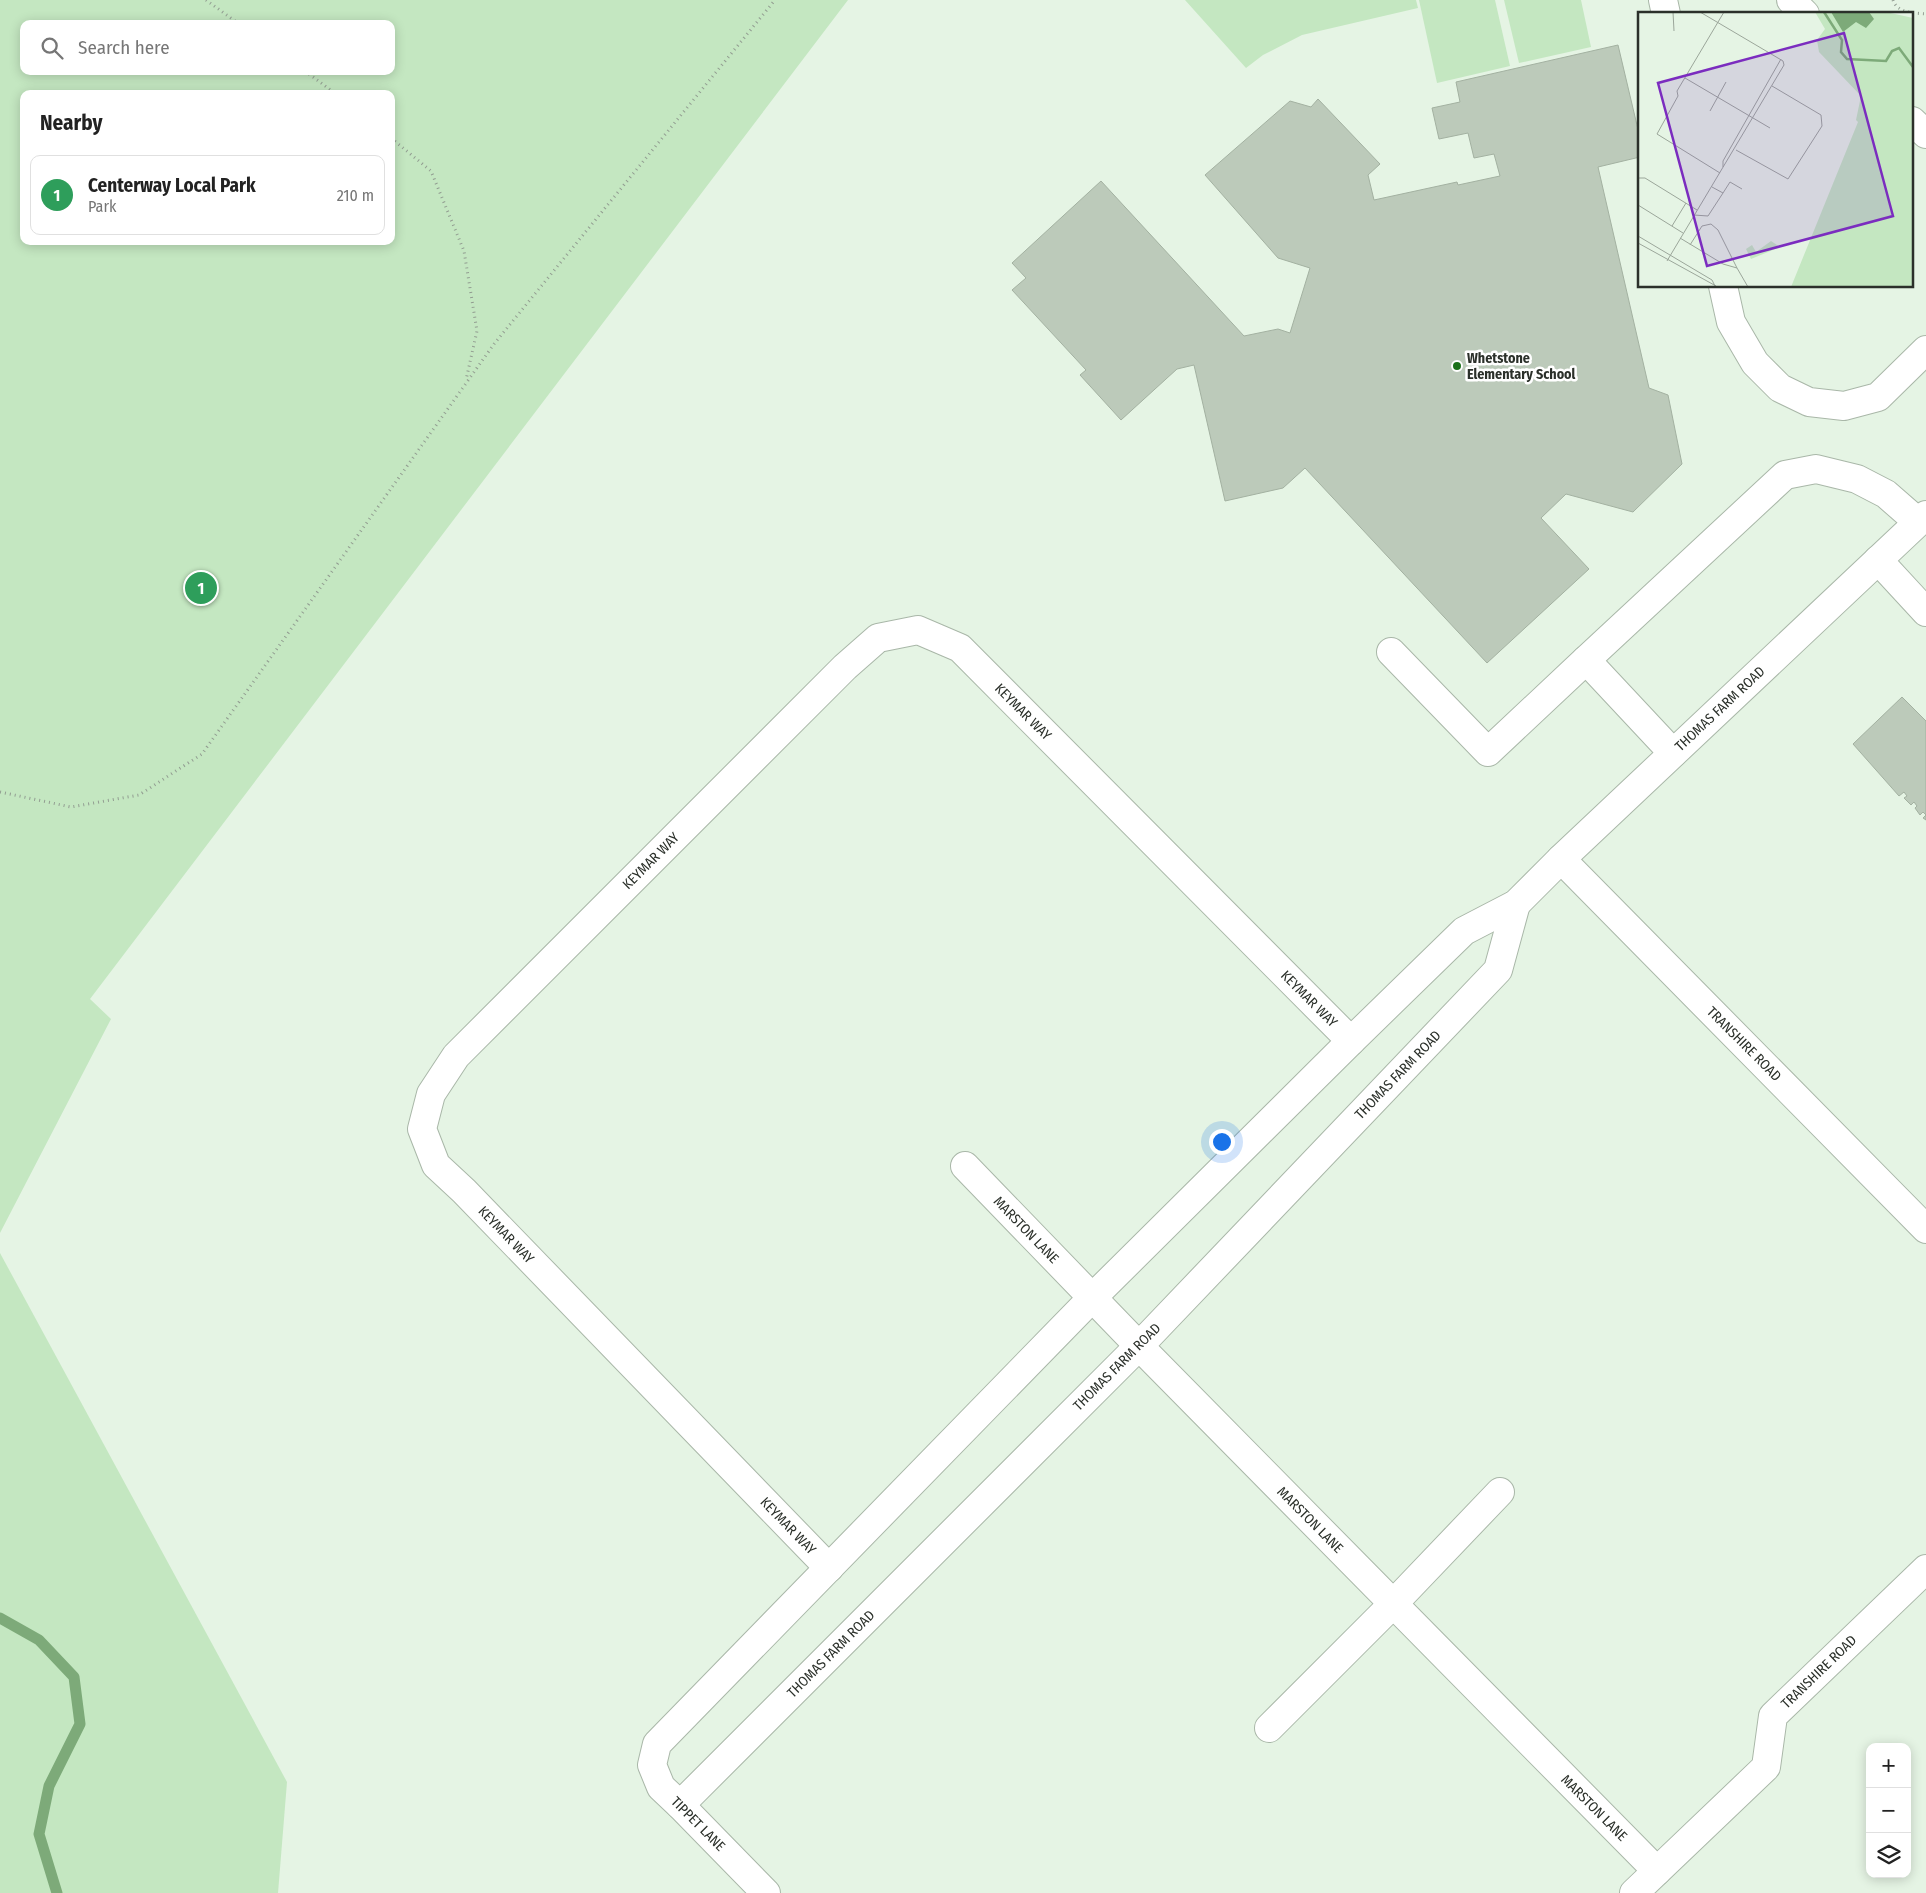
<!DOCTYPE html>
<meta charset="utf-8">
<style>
:root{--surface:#fff;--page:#f6f6f6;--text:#222;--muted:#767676;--line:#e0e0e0;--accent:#db2777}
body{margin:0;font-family:"Fira Sans Condensed",sans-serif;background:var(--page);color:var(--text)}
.controls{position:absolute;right:15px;bottom:15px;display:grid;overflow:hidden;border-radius:10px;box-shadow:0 2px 12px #0003}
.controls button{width:45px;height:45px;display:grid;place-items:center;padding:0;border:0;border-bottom:1px solid var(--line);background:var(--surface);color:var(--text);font:25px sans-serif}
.you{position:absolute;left:1221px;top:1141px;width:18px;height:18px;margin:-12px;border:4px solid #fff;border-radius:50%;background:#1a73e8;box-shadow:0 0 0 8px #1a73e833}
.badge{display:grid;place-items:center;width:32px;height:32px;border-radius:50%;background:var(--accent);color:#fff;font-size:16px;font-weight:700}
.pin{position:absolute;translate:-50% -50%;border:2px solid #fff;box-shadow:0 1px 5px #0006}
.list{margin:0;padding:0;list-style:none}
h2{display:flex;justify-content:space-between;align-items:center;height:65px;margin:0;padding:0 20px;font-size:21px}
h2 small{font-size:16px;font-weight:400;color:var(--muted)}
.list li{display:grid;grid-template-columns:32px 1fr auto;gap:15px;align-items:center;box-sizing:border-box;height:80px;margin:0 10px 10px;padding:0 10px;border:1px solid var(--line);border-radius:10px}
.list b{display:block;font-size:19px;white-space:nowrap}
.list p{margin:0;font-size:16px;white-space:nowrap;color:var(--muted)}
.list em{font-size:16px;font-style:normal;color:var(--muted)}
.icon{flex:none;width:28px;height:28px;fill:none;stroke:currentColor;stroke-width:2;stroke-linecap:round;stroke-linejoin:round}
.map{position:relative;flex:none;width:1926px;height:1893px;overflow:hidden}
.search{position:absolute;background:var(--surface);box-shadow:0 2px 12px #0003;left:20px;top:20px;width:375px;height:55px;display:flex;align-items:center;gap:12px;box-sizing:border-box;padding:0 18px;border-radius:10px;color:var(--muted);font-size:19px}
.panel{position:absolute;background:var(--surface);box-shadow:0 2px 12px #0003;left:20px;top:90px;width:375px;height:155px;border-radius:10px}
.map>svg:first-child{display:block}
</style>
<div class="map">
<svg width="1926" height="1893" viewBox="0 0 1926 1893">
<rect width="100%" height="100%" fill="#e5f4e4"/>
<g fill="#c4e7c1" fill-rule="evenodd">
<path d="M0,0H848L90,999L111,1019L0,1233ZM24,24H391V71H24ZM24,94H391V241H24Z"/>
<polygon points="1185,0 1416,0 1418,8 1302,35 1263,55 1246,68"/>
<polygon points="1419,0 1495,0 1510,66 1437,83"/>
<polygon points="1504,0 1581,0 1591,47 1519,63"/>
<polygon points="0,1253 287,1782 278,1893 0,1893"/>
</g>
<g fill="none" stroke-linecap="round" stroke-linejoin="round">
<polyline stroke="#7daa79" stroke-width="11" points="0,1618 39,1640 74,1677 80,1724 49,1786 39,1834 57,1893"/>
</g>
<g fill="#bccaba" stroke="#a3b1a1">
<polygon points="1618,45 1640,138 1640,157 1598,167 1649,388 1668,395 1682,464 1633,512 1566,494 1541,518 1589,569 1487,663 1305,468 1283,488 1225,501 1194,365 1177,369 1121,420 1080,375 1086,370 1012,290 1026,278 1012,263 1101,181 1244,336 1278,329 1290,333 1310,268 1278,258 1205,175 1290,101 1311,107 1318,99 1380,164 1368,175 1374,200 1457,182 1458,185 1500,176 1494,154 1474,158 1468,133 1439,139 1432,108 1460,102 1456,82"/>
<polygon points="1902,697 1926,721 1926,820 1923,818 1926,815 1923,812 1920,815 1915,808 1917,806 1914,802 1911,805 1904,798 1907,796 1904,792 1899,796 1853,744"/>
</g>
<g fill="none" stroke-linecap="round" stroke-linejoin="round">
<defs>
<g id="minor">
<polyline points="1663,0 1666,14"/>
<polyline points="1791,0 1805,14"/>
<polyline points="1912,121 1926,134"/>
<polyline points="1723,286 1731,322 1755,363 1780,388 1809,402 1844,406 1878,397 1926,350"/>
<polyline points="1878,560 1926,612"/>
<polyline points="1391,652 1488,752 1586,660"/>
<polyline points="1673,753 1586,660 1785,475 1816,469 1857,479 1886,494 1918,522"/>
<polyline points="1561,859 1926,1229"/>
<polyline points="965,1166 1139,1346 1657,1871"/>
<polyline points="829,1568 464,1191 436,1165 422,1129 431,1094 456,1056 845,667 878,638 918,630 960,648 1351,1041"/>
<polyline points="1269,1728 1393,1604 1500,1492"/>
<polyline points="680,1805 1139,1346 1498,970 1516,904"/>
<polyline points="766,1893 680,1805 661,1787 652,1765 657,1744 1092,1298 1351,1041 1464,931 1516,904 1561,859 1926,515"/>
<polyline points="1634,1893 1766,1767 1773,1716 1926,1569"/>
</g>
</defs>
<use href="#minor" stroke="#a9b7a8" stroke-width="30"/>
<g stroke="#929d91" stroke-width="3" stroke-dasharray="1 4" stroke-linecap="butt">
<polyline points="206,0 239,24"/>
<path d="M1893,0C1897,13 1914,13 1926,14"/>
<polyline points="305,71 336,94"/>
<polyline points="391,138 431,171 464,251 477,331 466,380"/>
<polyline points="0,792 71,807 139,795 202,754 494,344 775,0"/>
</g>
<use href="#minor" stroke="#fff" stroke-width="28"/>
</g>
<circle fill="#1b711a" stroke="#fff" stroke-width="2" cx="1457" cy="366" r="5"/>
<g text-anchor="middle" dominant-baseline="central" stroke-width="5" stroke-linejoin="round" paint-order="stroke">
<g font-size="14" font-weight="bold" fill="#2b302a" stroke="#fff" text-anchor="start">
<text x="1467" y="358">Whetstone<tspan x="1467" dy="16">Elementary School</tspan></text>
</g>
<g font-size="14" fill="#2b302a" stroke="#fff">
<text transform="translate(1720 709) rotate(-43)">THOMAS FARM ROAD</text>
<text transform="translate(1023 712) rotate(45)">KEYMAR WAY</text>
<text transform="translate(651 861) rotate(-45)">KEYMAR WAY</text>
<text transform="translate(1309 999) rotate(45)">KEYMAR WAY</text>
<text transform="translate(1744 1044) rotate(45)">TRANSHIRE ROAD</text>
<text transform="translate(1398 1075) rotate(-46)">THOMAS FARM ROAD</text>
<text transform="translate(1026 1230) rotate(46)">MARSTON LANE</text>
<text transform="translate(506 1235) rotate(46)">KEYMAR WAY</text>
<text transform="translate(1117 1367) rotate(-45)">THOMAS FARM ROAD</text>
<text transform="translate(1310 1520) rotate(45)">MARSTON LANE</text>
<text transform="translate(788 1526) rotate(46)">KEYMAR WAY</text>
<text transform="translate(831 1654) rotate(-45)">THOMAS FARM ROAD</text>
<text transform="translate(1819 1672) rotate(-44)">TRANSHIRE ROAD</text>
<text transform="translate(1594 1808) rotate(45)">MARSTON LANE</text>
<text transform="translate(698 1824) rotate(45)">TIPPET LANE</text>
</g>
</g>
<g transform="translate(1638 12)">
<rect width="275" height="275" fill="#e5f4e4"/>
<path d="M177,0H248L275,6V275H153L220,110L218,108L223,84L181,40L179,28L187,17ZM133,229L142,235L113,247L108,237L114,233L118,240Z" fill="#c4e7c1"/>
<path d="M193,0H231L236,7L228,16L218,10L205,20Z" fill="#7daa79"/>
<path fill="none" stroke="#7daa79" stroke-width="2.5" d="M186,0L204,28L203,40L209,47L248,49L254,39L261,36L275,55"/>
<path fill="none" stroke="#9ba69a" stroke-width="1" d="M35,0L36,19M47,66L132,116M72,99L88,70M98,138L150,167L184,114L183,103L134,74M85,155V149L143,47M82,161L19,122L40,84L39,79L86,0M0,166H7L59,198M85,181L92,170L104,177M0,193L45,221M56,203L70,204L85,181L74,175M34,214L48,191M0,224L74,268L77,274M42,226L85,252L99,256L110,275M0,231L78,274M52,233L64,214L73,212L80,218L99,256M29,249L146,53L145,49L62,0"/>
<path fill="#7b2cbf" fill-opacity="0.15" stroke="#7b2cbf" stroke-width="2.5" d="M206,21L255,204L69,254L20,71Z"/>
<rect width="275" height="275" fill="none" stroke="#2b302a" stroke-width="2.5"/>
</g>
</svg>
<div class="controls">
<button>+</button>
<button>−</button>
<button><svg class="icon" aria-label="layers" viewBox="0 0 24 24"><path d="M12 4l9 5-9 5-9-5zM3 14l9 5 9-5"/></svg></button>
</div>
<div class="you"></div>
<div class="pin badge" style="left:201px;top:588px;background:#2e9e5b">1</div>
<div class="search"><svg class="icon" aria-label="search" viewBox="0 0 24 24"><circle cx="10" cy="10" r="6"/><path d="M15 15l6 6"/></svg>Search here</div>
<section class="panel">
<h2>Nearby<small></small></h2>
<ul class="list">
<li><span class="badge" style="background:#2e9e5b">1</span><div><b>Centerway Local Park</b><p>Park</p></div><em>210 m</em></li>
</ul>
</section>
</div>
